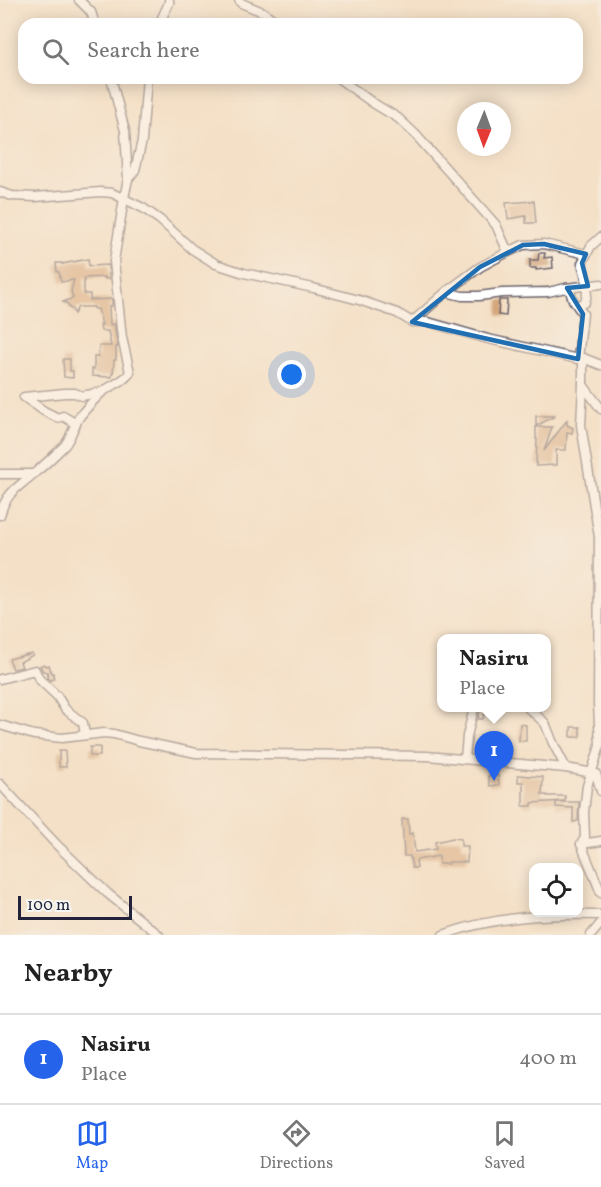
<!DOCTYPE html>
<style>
:root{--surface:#fff;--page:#f2f2f2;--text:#222;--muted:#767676;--line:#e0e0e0;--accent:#2563eb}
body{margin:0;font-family:Vollkorn,serif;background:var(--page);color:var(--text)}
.controls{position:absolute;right:18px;bottom:18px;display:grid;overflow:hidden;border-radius:12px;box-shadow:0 3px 15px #0003}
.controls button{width:54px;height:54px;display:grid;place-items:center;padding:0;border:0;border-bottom:2px solid var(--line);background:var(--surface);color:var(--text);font:30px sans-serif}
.compass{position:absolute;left:457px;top:102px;width:54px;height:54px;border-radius:50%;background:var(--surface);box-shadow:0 3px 15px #0003;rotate:181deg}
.scale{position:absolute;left:18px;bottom:15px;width:114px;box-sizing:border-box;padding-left:6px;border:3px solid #22223b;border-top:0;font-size:16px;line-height:21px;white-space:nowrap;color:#22223b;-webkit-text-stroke:4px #f6f6f2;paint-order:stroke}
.you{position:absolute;left:292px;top:375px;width:21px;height:21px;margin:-15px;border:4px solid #fff;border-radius:50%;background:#1a73e8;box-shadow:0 0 0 9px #1a73e833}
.badge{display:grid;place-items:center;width:39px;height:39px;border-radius:50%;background:var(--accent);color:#fff;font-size:20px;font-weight:700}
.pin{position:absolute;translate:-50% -50px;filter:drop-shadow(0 2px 3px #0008)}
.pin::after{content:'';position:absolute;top:32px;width:21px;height:18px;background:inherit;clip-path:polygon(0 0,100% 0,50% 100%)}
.popup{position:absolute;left:437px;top:634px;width:114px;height:78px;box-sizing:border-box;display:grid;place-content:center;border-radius:12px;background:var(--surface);filter:drop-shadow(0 2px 4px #0005);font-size:20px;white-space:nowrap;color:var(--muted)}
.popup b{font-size:22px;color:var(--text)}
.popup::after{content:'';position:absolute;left:50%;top:100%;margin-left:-12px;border:12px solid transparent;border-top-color:var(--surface)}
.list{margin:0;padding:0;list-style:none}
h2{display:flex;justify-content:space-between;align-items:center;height:78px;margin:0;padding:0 24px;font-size:26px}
h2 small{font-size:20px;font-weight:400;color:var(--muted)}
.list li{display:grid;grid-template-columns:39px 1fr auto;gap:18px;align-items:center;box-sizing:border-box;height:90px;padding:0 24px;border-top:2px solid var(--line)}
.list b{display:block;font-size:22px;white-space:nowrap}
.list p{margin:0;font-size:20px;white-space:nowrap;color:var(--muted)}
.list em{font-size:20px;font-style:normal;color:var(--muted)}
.icon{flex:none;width:33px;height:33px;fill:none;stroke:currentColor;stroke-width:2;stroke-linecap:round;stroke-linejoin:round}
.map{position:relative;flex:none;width:601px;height:935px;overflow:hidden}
.search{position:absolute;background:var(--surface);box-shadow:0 3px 15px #0003;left:18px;right:18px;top:18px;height:66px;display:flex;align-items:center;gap:15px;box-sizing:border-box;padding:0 21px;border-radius:18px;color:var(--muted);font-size:22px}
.sheet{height:168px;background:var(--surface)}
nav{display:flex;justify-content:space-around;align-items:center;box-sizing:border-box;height:84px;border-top:2px solid var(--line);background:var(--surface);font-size:16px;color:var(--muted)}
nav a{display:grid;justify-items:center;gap:3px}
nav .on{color:var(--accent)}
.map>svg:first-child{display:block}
</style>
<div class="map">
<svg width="601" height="935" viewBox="0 0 601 935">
<rect width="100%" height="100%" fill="#f6f6f2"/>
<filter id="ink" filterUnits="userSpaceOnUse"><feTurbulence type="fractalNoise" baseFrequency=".0167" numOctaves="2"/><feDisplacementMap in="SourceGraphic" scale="12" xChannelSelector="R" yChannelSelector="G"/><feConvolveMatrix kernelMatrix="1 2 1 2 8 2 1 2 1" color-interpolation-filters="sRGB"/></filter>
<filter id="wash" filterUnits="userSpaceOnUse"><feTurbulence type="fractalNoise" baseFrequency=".008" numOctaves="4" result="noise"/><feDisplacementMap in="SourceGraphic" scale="24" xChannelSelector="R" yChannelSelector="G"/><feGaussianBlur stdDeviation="1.35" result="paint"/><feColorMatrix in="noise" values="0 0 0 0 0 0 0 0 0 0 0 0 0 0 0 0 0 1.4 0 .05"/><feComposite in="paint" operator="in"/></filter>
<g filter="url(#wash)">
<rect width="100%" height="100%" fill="#f4e0c6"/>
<g id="blocks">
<g fill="#d4a67c">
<polygon points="534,201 536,223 526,223 526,216 508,219 506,203"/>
<polygon points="539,253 545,253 544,258 552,257 553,268 536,270 536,268 530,268 530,260 538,260"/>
<polygon points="88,259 89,266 108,265 109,279 105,279 105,277 84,278 84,294 90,294 90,300 112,299 112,306 109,306 110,325 114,324 118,347 116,347 116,360 114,360 113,374 112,374 112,377 92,376 92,369 94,369 94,357 98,357 99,346 111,346 108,331 101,331 100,325 102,325 98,309 94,309 94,307 78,307 74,314 72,309 69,308 68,304 63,302 73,298 71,291 74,280 61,282 59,272 57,272 56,263 62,263 62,264"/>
<polygon points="499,300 507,300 506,316 498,315"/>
<polygon points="63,359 70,359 70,371 73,371 73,378 64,377"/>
<polygon points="536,416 555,416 536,426"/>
<polygon points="567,420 567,425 573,428 572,433 567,432 566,450 556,450 556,465 536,466 537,439 536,439 536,427 552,427 544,451"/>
<polygon points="32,653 33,655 20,662 22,667 13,669 9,659"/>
<polygon points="44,664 46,666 49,665 51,671 54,674 52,673 54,678 52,680 50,680 47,678 48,672 43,671 40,666"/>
<polygon points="482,708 493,708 492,714 484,714 483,719 478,719 480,710 482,710"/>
<polygon points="520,724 526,725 526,741 519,741"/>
<rect x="571" y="727" width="9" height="10"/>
<rect x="90" y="747" width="10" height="9"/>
<polygon points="59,751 65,751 66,767 59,767"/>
<polygon points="498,775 499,785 490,786 488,776"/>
<polygon points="518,775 543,777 542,795 547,795 547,796 565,796 565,801 532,803 532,806 523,806 523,782 518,782"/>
<polygon points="556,802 579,802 578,821 573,822 573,808 556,807"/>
<polygon points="402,819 408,819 409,834 413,833 415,852 436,849 435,842 453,838 461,839 461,846 468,846 467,862 448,862 448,864 439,864 439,856 416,860 417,868 412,868 410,856 404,856"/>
</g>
</g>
</g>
<g filter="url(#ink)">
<use href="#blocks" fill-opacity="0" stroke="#6c646c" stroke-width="1.5"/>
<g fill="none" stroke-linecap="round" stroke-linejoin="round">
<defs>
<g id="street">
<polyline points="79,0 91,12 95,24"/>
<polyline points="239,0 241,3 263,12 280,24"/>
<polyline points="159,24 169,3 169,0"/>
<polyline points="111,78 125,131 128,179"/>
<polyline points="338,78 373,103 398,118 415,134 496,225 508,252"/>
<polyline points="0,192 12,196 35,197 101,192 112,193 143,208 160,220 192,249 216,264 244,273 313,288 359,300 397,313 412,322 428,322 488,339 578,359 583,358 601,365"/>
<polyline points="566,288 570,291 573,300 583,314 578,359"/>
<polyline points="446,292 480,267 508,252 523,245 544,244 586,254"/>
<path d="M578,306L585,302C590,288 586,277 582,263L591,246L601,237"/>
<polyline points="412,322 446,292 462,296 479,296 502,293 548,292 566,288 601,284"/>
<polyline points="583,358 583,385 581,425 599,537 598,703 600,746 587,786 584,812 585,838 581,844 601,893"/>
<polyline points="583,385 601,409"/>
<polyline points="76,424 63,416 58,418 44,411 24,397 65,393 75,393 82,396 102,392"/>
<polyline points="0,474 33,474"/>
<path d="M0,515C6,492 20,486 37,471C47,463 56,454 65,445C71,437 73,428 78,419C84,410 92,402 100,394C108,386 125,382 130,372L122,338L114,261L124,198L128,179L135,170L142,141L147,78"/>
<polyline points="0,679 35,670 39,679 57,696 65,709 83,723 85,735"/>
<polyline points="528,708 545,723 553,743 566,768"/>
<polyline points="0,725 34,735 53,737 62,738 104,733 114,734 139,741 196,753 427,756 566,768 593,773 596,774 601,791"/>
<polyline points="465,759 467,736 474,708"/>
<polyline points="0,784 57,845 107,893 159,935"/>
<polyline points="581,844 601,841"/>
<path d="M443,935C493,916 548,914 601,915"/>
<polyline points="591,935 601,923"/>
</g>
</defs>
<use href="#street" stroke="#6c646c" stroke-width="11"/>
<use href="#street" stroke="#fff" stroke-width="8"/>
</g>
</g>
<path d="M0 0H601V935H0ZM544,244L586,254L582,263L588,286L567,288L583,314L578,359L412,322L480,267L523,245Z" fill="#f4e0c6" fill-opacity=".55" fill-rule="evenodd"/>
<path fill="none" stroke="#1f6fb2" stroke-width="4.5" stroke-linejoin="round" d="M544,244L586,254L582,263L588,286L567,288L583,314L578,359L412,322L480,267L523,245Z"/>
</svg>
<div class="controls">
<button><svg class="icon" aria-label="locate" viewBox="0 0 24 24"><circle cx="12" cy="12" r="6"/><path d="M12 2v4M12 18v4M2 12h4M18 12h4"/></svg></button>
</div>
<svg class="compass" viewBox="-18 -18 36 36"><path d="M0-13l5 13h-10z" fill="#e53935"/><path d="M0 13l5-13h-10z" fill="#767676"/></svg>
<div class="scale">100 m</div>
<div class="you"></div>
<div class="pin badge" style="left:494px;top:781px">1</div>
<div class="popup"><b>Nasiru</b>Place</div>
<div class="search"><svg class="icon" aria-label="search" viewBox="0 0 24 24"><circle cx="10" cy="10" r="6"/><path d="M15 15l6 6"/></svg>Search here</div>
</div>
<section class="sheet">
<h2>Nearby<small></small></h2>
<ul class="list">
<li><span class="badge">1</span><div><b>Nasiru</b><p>Place</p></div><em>400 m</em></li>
</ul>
</section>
<nav>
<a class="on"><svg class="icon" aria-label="map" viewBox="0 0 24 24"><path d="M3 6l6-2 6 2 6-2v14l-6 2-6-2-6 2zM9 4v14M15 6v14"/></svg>Map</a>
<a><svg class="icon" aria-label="directions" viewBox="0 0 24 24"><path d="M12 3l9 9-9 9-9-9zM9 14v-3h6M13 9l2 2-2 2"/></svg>Directions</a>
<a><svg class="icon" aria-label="saved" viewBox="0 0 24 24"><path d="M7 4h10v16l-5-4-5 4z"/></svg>Saved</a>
</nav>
